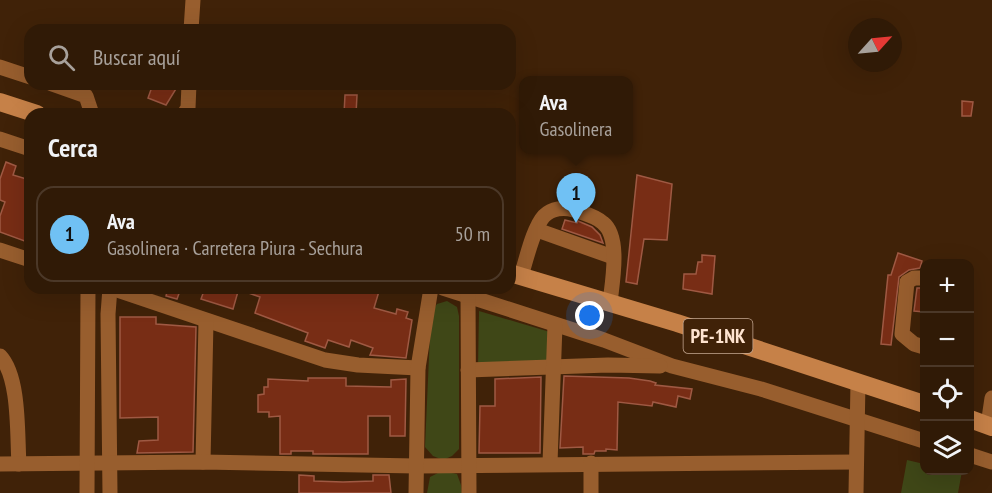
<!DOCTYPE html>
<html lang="es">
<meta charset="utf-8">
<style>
:root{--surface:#301a06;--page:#382310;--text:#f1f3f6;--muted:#a8a19b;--line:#4b3828;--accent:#70c1f4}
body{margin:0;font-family:"PT Sans Narrow",sans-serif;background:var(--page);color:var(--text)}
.controls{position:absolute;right:18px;bottom:18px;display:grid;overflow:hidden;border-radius:12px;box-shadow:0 6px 24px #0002}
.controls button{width:54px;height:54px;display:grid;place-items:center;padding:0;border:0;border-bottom:2px solid var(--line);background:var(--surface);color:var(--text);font:30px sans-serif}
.compass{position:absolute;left:848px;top:18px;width:54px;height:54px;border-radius:50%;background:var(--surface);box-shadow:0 6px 24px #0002;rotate:63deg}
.you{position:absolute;left:590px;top:316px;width:21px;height:21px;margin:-15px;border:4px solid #fff;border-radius:50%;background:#1a73e8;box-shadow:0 0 0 9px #1a73e833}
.badge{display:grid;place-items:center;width:39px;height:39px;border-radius:50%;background:var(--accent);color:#111;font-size:20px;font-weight:700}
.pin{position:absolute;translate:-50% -50px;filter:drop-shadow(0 2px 3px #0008)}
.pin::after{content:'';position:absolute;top:32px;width:21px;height:18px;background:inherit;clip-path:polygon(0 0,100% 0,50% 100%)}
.popup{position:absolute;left:519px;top:76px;width:114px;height:78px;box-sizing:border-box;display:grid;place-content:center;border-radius:12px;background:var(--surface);filter:drop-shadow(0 2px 4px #0005);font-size:20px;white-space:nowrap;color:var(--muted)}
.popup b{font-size:22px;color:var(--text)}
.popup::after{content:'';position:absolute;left:50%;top:100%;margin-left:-12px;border:12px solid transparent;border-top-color:var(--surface)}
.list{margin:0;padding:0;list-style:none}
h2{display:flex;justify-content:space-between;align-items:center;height:78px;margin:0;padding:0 24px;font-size:26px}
h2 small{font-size:20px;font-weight:400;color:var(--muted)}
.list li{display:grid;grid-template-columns:39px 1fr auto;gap:18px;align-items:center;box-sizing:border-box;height:96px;margin:0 12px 12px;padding:0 12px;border:2px solid var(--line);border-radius:18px}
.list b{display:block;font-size:22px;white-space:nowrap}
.list p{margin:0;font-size:20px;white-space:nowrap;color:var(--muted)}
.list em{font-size:20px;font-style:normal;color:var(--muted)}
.icon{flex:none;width:33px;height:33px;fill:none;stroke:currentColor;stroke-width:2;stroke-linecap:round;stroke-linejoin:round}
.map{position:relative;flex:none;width:992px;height:493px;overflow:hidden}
.search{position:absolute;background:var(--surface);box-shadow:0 6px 24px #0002;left:24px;top:24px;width:492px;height:66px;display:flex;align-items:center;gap:15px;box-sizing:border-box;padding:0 21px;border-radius:18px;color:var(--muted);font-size:22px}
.panel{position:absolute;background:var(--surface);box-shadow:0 6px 24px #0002;left:24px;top:108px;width:492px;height:186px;border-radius:18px}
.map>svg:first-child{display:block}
</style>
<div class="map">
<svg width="992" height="493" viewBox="0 0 992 493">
<rect width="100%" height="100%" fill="#402208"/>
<g fill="#3f4717">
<polygon points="447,301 457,307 459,316 459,449 452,456 443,460 433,456 425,447 431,312 437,304"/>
<polygon points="479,311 550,332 549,364 478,367"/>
<polygon points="907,460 924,464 924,470 962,471 958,493 901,493"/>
<polygon points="442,471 457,474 461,485 462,493 427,493 430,477"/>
</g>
<g fill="#782d15" stroke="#9f5943" stroke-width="1.5">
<polygon points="153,84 179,84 166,105 148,98"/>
<polygon points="345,95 357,95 356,114 344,114"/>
<polygon points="962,101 973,102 971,116 962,116"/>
<polygon points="6,162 16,166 13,175 30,180 30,243 0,232 0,216 5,202 0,200 0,179"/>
<polygon points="637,175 672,184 667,240 644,239 637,284 626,282"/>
<polygon points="565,220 577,223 578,221 592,227 600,235 603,243 562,229"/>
<polygon points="898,253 922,261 920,268 909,270 899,277 891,345 881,344 888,275 891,275"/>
<polygon points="702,255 715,256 712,294 683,289 684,274 696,274 698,262 702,262"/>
<polygon points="168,288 181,288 177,299 166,296"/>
<polygon points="205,288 239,288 233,309 201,299"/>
<polygon points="240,288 380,288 374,308 396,314 397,309 408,312 406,318 412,320 406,358 370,355 373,348 351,340 349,347 328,340 325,348 305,341 308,333 255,313 260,297 240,290"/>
<polygon points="917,288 924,288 924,312 914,311"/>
<polygon points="120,317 156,317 156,324 196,327 193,452 137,453 139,441 158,440 158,417 120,418"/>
<polygon points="564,376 629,378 650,381 656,383 655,385 692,389 690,399 678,396 676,407 653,402 652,406 618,402 617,450 606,449 606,451 595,451 594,454 583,454 583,447 560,448"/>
<polygon points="541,377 540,453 479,453 480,406 495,406 495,379"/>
<polygon points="308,378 346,378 346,386 391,387 391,380 406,379 405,436 390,436 390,416 368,416 368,454 313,454 313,451 291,451 291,454 280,454 280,416 269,417 269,412 258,412 258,395 264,394 264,387 268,387 268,379 308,381"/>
<polygon points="299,475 314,476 314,481 343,482 373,481 373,475 389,475 391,493 299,493"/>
</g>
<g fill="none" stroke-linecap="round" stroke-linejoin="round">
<g stroke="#985e2e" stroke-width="15">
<polyline points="191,30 193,0"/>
<polyline points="0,67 30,77"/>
<polyline points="52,84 86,96 92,114"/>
<polyline points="184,114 188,108 189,84"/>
<polyline points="0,139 30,149"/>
<polyline points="537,230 613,257"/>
<polyline points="0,250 30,260"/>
<path d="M521,276C526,261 533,228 544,216C552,208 564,207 574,210C583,213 596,216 603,223C621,237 612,283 610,303"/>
<polyline points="924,278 914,278 907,282 902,334 914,344 924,347"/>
<polyline points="110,288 108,314 110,493"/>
<polyline points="111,288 325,360 358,365 418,368"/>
<polyline points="443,288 604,340 672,366 761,389 924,441"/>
<path d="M0,356C20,377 17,435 19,464"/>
<polyline points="468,370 608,365 660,366"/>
<polyline points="988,425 992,398"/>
<polyline points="970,455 992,462"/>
<polyline points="203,462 206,321"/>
<polyline points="550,463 555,325"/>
<polyline points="0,464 203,462 416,466 856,462"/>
<polyline points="87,493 88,288"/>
<polyline points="416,493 418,368 431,288"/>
<polyline points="469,493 468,295 470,288"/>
<polyline points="591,493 591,463"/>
<polyline points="856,493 858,382"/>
</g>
<g stroke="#c68148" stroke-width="18">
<polyline points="0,102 37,114"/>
<polyline points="510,273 677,323 924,404"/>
<polyline points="970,419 992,427"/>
</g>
</g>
<g text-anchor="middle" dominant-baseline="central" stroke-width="4.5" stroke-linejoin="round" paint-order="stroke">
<rect fill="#402208" stroke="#c5a993" stroke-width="1.5" x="683.5" y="319" width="69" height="34" rx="4.5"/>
<g font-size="20" font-weight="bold" fill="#fee3cf">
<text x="718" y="336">PE-1NK</text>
</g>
</g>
</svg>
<div class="controls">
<button>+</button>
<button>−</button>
<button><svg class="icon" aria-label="locate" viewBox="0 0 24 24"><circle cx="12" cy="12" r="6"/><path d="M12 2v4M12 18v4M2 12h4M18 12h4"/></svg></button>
<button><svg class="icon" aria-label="layers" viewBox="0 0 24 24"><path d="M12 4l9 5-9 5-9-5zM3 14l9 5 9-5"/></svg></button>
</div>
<svg class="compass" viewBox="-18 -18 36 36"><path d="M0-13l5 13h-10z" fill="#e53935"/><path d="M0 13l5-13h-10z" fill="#a8a19b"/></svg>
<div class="you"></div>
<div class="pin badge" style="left:576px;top:223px">1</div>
<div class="popup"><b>Ava</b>Gasolinera</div>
<div class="search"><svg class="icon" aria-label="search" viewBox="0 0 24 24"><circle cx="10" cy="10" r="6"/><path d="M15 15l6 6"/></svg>Buscar aquí</div>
<section class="panel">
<h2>Cerca<small></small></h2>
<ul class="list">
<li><span class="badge">1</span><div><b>Ava</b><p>Gasolinera · Carretera Piura - Sechura</p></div><em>50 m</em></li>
</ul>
</section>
</div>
